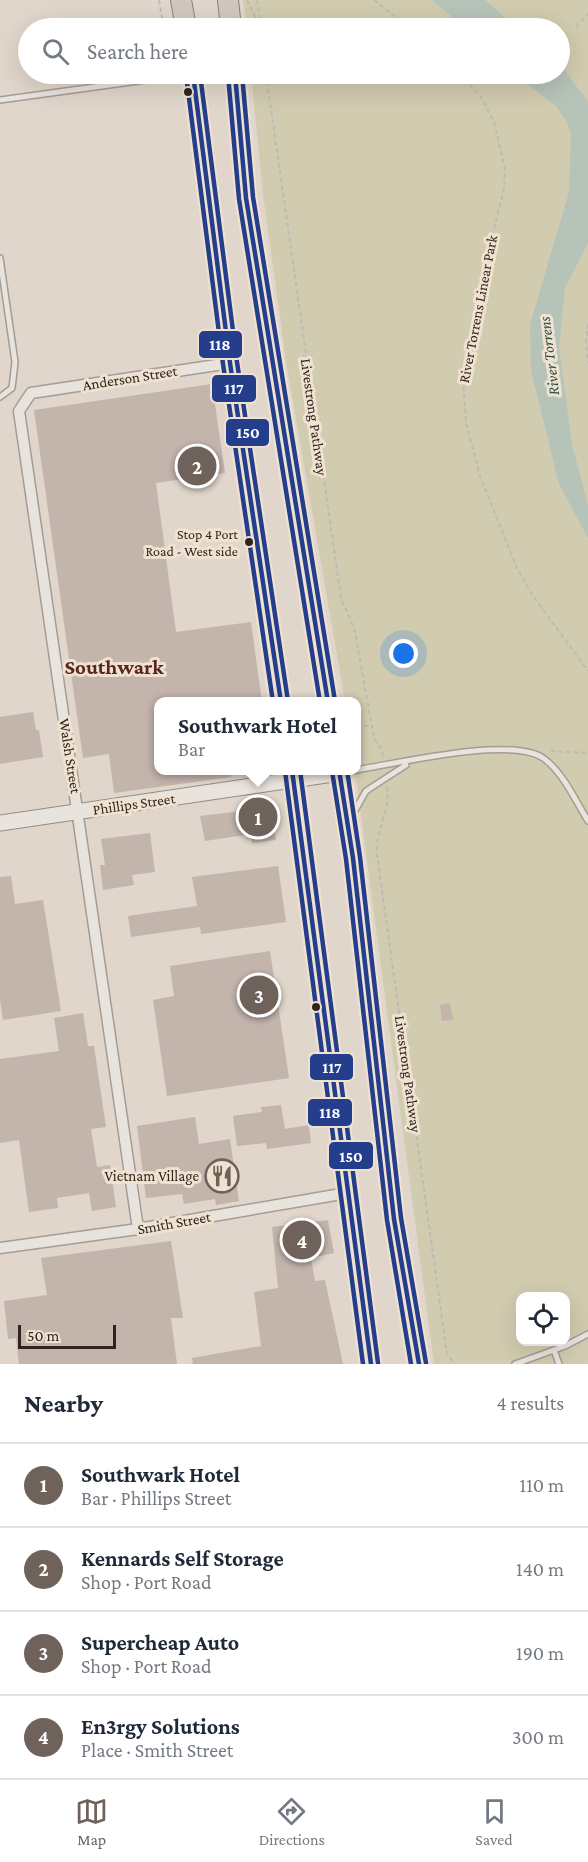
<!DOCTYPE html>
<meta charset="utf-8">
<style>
:root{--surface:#fff;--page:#f2f2f3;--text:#1f2937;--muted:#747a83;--line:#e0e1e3;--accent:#6e625b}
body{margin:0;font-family:"Crimson Pro",serif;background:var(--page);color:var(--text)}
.controls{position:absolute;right:18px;bottom:18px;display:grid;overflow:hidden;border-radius:12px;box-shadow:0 6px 24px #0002}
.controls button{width:54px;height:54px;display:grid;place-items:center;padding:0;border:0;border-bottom:2px solid var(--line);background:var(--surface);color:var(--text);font:30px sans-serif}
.scale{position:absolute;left:18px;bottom:15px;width:98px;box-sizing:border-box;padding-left:6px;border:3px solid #31241e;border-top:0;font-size:16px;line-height:21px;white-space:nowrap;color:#31241e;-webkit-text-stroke:4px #f0e2d1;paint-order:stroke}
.you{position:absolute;left:404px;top:654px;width:21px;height:21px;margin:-15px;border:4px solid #fff;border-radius:50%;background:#1a73e8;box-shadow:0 0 0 9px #1a73e833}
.badge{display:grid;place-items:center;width:39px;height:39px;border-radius:50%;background:var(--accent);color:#fff;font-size:20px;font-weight:700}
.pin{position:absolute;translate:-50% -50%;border:3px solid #fff;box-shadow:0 2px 6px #0006}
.popup{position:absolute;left:154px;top:697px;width:207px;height:78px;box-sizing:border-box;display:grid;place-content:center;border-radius:12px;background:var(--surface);filter:drop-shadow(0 2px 4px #0005);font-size:20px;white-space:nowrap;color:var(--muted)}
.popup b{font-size:22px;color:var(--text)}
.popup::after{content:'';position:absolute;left:50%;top:100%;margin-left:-12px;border:12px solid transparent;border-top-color:var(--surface)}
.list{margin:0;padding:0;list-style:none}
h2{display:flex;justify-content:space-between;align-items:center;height:78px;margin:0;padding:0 24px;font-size:26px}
h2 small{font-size:20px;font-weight:400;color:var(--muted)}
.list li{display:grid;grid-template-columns:39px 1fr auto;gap:18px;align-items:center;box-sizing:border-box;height:84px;padding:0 24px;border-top:2px solid var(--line)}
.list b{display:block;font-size:22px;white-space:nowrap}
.list p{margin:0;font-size:20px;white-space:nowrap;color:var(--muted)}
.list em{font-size:20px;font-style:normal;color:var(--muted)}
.icon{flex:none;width:33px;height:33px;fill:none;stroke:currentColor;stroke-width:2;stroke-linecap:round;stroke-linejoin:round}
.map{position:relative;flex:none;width:588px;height:1364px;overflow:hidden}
.search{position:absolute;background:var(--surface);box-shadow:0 6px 24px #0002;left:18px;right:18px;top:18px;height:66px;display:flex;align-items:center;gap:15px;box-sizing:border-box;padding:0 21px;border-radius:33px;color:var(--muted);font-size:22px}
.sheet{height:414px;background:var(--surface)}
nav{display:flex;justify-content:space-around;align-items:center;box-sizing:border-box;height:84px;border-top:2px solid var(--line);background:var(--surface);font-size:16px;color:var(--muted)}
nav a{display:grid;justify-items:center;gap:3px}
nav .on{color:var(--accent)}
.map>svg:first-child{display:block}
</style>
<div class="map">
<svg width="588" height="1364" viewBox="0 0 588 1364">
<rect width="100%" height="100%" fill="#e0d6cb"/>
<path fill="#d1cbaf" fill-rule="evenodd" d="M243,0H588V1364H434L355,771L357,702L345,701L286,361L263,194L251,74H560V28H247ZM520,1296H566V1342H520Z"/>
<g fill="#b6c3b9">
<polygon points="432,0 485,0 516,28 465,28"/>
<polygon points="560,65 588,101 588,243 565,288 559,347 572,445 588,505 588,538 559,484 531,371 530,325 569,192 571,134 567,122 555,105 514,74 560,74"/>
</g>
<g fill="#c3b4ac">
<polygon points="212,384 225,473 156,483 176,632 251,622 262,702 159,702 159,771 231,771 231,777 114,793 109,754 83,758 34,410"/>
<polygon points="33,712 36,730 39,730 43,757 0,764 0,717"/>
<polygon points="265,802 270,806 276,840 252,843 251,834 205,841 200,816 242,811 241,806"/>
<polygon points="150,833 155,872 132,875 134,885 103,890 100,865 105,865 101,839"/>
<polygon points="278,866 286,922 201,934 200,927 131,937 128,916 197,906 192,877"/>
<polygon points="11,876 15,904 43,900 61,1011 3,1020 0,1000 0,877"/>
<polygon points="270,951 289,1078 167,1096 153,1000 174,996 170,966"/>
<polygon points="450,1003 453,1020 442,1021 440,1005"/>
<polygon points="83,1013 88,1046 94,1046 106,1127 91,1129 97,1167 110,1165 116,1207 92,1211 89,1193 57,1198 58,1208 29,1212 19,1140 0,1143 0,1059 59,1051 54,1018"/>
<polygon points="281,1105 285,1129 309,1125 311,1143 267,1149 266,1143 237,1146 233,1116 262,1112 261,1107"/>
<polygon points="195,1117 199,1144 230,1139 239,1201 216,1205 215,1199 184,1204 182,1194 146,1198 137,1126"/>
<polygon points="328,1220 334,1253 311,1258 315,1281 325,1280 343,1364 193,1364 192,1358 261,1346 254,1292 278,1288 272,1227"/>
<polygon points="171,1241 183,1318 171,1318 177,1364 19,1364 16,1338 8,1339 4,1301 47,1295 41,1258"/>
</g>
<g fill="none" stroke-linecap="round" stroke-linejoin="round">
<defs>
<g id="lane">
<polyline points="0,100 189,74"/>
<polyline points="0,258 15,362 12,388 0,397"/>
<path d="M344,772C387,766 509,735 543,758C563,772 575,800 588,821"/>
<polyline points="353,814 366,791 406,765"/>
<polyline points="554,1350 559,1364"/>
<polyline points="515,1364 565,1346 588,1334"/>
</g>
<g id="street">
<polyline points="138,1229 19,411 31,393 230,363"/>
<polyline points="0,1248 138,1229 347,1193"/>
</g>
<polyline id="secondary" points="0,823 340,773"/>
<g id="highway">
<polyline points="181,0 186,28"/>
<polyline points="228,0 231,28"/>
<polyline points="193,74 230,363 281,702"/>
<polyline points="235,74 246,198 328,702"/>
<polyline points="292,770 371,1364"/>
<polyline points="339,770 353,858 394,1219 419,1364"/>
</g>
</defs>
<use href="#lane" stroke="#a59c95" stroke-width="8"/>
<use href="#street" stroke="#a59c95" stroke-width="13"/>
<use href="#secondary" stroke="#948b84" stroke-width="17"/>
<use href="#highway" stroke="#8a827b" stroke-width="22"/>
<g stroke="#c1bab4" stroke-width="2" stroke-dasharray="4.5 3" stroke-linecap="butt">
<polyline points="159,0 164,28"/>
<polyline points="247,0 260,27"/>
<polyline points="257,0 260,24"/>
<polyline points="374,0 410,28"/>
<polyline points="576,27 588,14"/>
<polyline points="266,74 341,598 355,631 374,738 381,748 383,757"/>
<polyline points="459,74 480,95 494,122 505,169 504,189 483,272 463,379 466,423 480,476 516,566 531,593 588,671"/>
<polyline points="588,324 586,341 588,363"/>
<polyline points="357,728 371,725"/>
<polyline points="551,751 588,753"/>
<path d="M387,787C391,811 375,830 377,855L447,1354L455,1364"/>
</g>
<use href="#lane" stroke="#e8e3dc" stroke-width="5"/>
<use href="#street" stroke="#e8e3dc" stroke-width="10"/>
<use href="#secondary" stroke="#e8e3dc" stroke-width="15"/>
<use href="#highway" stroke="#d2c7bd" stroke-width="20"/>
<defs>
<g id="bus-1">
<polyline points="193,74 230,363 281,702"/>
<polyline points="235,74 246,198 328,702"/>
<polyline points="292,770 371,1364"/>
<polyline points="339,770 353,858 394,1219 419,1364"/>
</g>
<g id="bus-2">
<polyline points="186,75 223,364 273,702"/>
<polyline points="228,75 239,199 320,702"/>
<polyline points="285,771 363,1364"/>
<polyline points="332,771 346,859 387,1220 411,1364"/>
</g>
<g id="bus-3">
<polyline points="200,74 237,362 288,701"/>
<polyline points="242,74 253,197 335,701"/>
<polyline points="300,770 378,1363"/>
<polyline points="347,770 360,857 401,1218 426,1363"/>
</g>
</defs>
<use href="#bus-1" stroke="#f0e2d1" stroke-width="9"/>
<use href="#bus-2" stroke="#f0e2d1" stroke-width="9"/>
<use href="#bus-3" stroke="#f0e2d1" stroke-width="9"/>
<use href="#bus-1" stroke="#243e8c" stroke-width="4.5"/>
<use href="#bus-2" stroke="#243e8c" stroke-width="4.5"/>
<use href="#bus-3" stroke="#243e8c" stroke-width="4.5"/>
</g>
<defs>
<symbol id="restaurant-ring" viewBox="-11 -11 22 22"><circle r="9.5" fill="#f0e2d1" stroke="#6e625b" stroke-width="1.5"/><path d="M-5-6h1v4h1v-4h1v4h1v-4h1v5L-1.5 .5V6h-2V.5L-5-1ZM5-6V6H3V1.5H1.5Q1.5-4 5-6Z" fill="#6e625b"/></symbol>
</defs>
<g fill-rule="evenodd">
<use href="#restaurant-ring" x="203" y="1157" width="38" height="38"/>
</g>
<g fill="#31241e" stroke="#f0e2d1" stroke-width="2">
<circle cx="188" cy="92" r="5"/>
<circle cx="249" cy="542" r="5"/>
<circle cx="316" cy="1007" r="5"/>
</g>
<g text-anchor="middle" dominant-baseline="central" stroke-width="6" stroke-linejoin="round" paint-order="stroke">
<g font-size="14" fill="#31241e" stroke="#f0e2d1" text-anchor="end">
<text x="238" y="534">Stop 4 Port<tspan x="238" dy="17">Road - West side</tspan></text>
</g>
<g font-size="15" fill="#31241e" stroke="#f0e2d1">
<text transform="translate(478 309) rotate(-79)">River Torrens Linear Park</text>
<text transform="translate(130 378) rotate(-9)">Anderson Street</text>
<text transform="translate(314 417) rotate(82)">Livestrong Pathway</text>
<text transform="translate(70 756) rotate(81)">Walsh Street</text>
<text transform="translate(134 804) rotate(-8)">Phillips Street</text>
<text transform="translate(408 1074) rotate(82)">Livestrong Pathway</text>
<text transform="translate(174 1223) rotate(-10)">Smith Street</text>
</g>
<g font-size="15" fill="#31241e" stroke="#f0e2d1" text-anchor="end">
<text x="199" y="1176">Vietnam Village</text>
</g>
<g font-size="16" font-style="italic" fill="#2f4f48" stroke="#f0e2d1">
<text transform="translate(549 356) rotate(-97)">River Torrens</text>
</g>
<g font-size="21" font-weight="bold" fill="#592523" stroke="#f0e2d1">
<text x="114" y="667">Southwark</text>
</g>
</g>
<g stroke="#f0e2d1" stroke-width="2">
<rect x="198" y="330" width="45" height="29" rx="6" fill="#243e8c"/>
<rect x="211" y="374" width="46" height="29" rx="6" fill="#243e8c"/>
<rect x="225" y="418" width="45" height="29" rx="6" fill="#243e8c"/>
<rect x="309" y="1053" width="45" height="28" rx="6" fill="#243e8c"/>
<rect x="307" y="1098" width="46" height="29" rx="6" fill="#243e8c"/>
<rect x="328" y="1141" width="46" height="29" rx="6" fill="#243e8c"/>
</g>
<g font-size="16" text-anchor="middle" font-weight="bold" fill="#fff">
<text x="220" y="350">118</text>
<text x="234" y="394">117</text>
<text x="248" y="438">150</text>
<text x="332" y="1073">117</text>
<text x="330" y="1118">118</text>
<text x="351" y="1162">150</text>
</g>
</svg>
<div class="controls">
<button><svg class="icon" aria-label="locate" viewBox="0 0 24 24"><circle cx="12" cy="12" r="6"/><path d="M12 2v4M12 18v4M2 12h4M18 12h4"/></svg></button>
</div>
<div class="scale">50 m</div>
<div class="you"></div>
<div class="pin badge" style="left:258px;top:817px">1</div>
<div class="popup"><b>Southwark Hotel</b>Bar</div>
<div class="pin badge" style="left:197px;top:466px">2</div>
<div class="pin badge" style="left:259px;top:995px">3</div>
<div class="pin badge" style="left:302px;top:1240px">4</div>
<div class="search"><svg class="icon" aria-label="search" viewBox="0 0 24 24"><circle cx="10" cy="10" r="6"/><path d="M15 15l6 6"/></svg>Search here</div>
</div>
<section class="sheet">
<h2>Nearby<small>4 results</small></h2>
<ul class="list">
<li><span class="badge">1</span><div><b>Southwark Hotel</b><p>Bar · Phillips Street</p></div><em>110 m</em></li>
<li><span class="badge">2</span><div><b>Kennards Self Storage</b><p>Shop · Port Road</p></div><em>140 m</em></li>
<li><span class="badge">3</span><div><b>Supercheap Auto</b><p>Shop · Port Road</p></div><em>190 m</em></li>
<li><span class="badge">4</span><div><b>En3rgy Solutions</b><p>Place · Smith Street</p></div><em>300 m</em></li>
</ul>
</section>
<nav>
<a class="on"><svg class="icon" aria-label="map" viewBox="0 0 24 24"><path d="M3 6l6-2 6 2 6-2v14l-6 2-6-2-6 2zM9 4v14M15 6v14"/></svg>Map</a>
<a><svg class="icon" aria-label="directions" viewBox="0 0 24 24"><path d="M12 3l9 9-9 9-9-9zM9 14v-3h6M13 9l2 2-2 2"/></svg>Directions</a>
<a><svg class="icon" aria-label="saved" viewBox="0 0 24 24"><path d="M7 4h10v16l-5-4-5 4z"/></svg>Saved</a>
</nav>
